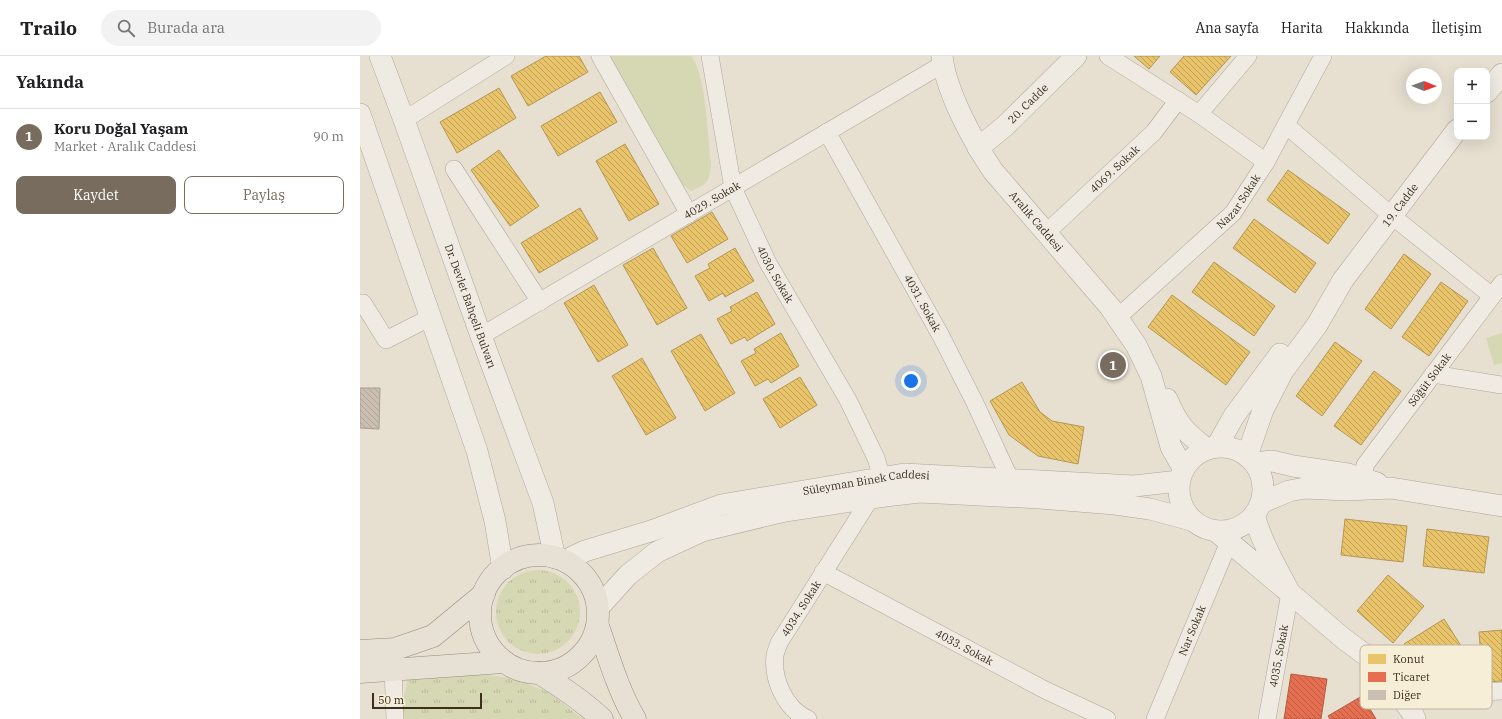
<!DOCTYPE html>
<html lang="tr">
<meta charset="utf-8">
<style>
:root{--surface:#fff;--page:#f2f2f2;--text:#202124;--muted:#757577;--line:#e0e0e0;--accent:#786c5e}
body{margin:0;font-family:"IBM Plex Serif",serif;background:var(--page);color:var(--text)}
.controls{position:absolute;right:12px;top:12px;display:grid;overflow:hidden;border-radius:8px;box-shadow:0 4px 16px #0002}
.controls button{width:36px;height:36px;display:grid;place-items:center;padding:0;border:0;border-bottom:1px solid var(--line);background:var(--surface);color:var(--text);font:20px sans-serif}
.compass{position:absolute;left:1046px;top:12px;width:36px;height:36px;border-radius:50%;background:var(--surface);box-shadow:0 4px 16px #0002;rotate:91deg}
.scale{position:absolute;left:12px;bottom:10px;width:110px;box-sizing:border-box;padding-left:4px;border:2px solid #3d2e20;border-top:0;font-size:11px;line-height:14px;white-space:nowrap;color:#3d2e20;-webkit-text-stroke:3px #f7eed8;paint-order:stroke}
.you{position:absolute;left:551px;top:325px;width:14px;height:14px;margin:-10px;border:3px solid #fff;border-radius:50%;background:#1a73e8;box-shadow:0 0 0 6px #1a73e833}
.badge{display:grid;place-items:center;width:26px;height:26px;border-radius:50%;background:var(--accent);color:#fff;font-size:13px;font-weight:700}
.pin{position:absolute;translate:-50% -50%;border:2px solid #fff;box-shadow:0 1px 4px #0006}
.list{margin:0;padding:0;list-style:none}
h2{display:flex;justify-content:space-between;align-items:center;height:52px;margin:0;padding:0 16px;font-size:17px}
h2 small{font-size:13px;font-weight:400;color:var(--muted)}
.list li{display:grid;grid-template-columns:26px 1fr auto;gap:12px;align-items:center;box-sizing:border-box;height:56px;padding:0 16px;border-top:1px solid var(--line)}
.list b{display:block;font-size:15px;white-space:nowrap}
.list p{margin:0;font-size:13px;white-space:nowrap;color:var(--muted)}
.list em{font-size:13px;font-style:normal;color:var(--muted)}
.actions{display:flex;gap:8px;padding:12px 16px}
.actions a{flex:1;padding:9px 0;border:1px solid var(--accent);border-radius:8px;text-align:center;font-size:14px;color:var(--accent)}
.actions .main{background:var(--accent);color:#fff}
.icon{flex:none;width:22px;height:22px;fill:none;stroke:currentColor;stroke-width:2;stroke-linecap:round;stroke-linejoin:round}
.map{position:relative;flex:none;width:1142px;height:663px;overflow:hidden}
header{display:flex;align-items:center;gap:24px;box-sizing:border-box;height:56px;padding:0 20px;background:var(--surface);border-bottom:1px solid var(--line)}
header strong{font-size:19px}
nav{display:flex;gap:22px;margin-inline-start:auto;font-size:14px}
.search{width:280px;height:36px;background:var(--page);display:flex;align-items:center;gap:10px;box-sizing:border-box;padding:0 14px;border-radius:22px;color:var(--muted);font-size:15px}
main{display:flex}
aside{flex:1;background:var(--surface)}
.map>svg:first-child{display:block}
</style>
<header>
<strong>Trailo</strong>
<div class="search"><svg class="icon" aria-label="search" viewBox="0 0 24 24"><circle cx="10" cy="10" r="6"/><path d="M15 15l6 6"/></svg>Burada ara</div>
<nav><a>Ana sayfa</a><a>Harita</a><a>Hakkında</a><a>İletişim</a></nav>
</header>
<main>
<aside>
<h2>Yakında<small></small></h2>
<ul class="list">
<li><span class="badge">1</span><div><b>Koru Doğal Yaşam</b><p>Market · Aralık Caddesi</p></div><em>90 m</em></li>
</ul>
<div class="actions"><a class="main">Kaydet</a><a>Paylaş</a></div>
</aside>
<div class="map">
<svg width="1142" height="663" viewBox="0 0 1142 663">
<defs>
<pattern id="grass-tufts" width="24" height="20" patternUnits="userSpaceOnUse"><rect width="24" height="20" fill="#d6d7b3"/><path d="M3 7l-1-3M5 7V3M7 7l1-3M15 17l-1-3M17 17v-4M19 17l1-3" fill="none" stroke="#b9b99a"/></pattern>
<pattern id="homes-back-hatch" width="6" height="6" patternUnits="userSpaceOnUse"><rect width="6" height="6" fill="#e9c46a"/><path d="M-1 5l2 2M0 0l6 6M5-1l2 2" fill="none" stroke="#bea057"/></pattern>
<pattern id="shops-back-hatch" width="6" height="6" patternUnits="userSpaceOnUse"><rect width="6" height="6" fill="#e76f51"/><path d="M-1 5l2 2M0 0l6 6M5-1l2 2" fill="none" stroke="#bc5c43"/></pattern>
<pattern id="building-back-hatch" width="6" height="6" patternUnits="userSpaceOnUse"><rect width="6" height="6" fill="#cbbfb2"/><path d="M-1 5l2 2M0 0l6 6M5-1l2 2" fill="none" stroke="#afa499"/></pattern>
</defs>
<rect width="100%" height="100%" fill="#e7e0d1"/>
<g fill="url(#grass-tufts)">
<circle cx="178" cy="556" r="42"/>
<polygon points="100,616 153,622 188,636 223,663 43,663 43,645 48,622"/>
</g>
<g fill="#d6d7b3">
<path d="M248,0H331C347,20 347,80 351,107C350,126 347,128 331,135L322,128Z"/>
<polygon points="1142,277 1142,307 1134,309 1126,282"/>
</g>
<g fill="url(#homes-back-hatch)" stroke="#b59754">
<polygon points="186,0 219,0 228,16 168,50 151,20"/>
<polygon points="774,0 800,0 789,13"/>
<polygon points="824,0 871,0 836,39 810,16"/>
<polygon points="139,32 156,62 97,97 80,66"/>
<polygon points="240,36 257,66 198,100 181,70"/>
<polygon points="265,88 299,148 269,165 236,105"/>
<polygon points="139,94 179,150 150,170 111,114"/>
<polygon points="928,114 990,158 968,188 907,144"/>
<polygon points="220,152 238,183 179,217 161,187"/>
<polygon points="352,156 368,183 327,207 311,180"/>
<polygon points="894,163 956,207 935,237 873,192"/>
<polygon points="293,192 327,252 297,269 263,209"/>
<polygon points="375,192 394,225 365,241 363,237 349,245 335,220 350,212 348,208"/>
<polygon points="1044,198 1071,218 1031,273 1005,253"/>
<polygon points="854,206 915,250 894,280 832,236"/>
<polygon points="1081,226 1108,245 1069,300 1042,281"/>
<polygon points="234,229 268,289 238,306 204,247"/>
<polygon points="397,236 415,268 387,285 385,281 371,288 357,263 372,255 370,251"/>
<polygon points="812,239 890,296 866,329 788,271"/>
<polygon points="421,277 439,310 411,327 408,323 395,330 381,305 396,297 394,293"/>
<polygon points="341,278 375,337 345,355 311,295"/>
<polygon points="975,286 1002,305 962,360 936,340"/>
<polygon points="282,302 316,362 286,379 252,320"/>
<polygon points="1014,315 1041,335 1001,389 974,370"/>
<polygon points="440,321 457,349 420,372 403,343"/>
<polygon points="662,326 680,356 692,365 724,371 718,408 678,400 649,379 630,345"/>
<polygon points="985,463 1047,470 1043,506 981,499"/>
<polygon points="1067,473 1129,481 1124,517 1063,510"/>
<polygon points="1028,519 1064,550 1033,587 997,555"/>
<polygon points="1084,563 1110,604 1069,629 1044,588"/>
<polygon points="1142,574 1142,625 1123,626 1119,576"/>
</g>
<g fill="url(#shops-back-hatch)" stroke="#b45c42">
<polygon points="931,618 967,623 961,663 924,663"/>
<polygon points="1002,640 1016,663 970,663 968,660"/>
</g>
<polygon fill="url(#building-back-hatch)" stroke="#a89c90" points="0,332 20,332 19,373 0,372"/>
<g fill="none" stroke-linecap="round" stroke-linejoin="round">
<defs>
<g id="minor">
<polyline points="240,0 329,158"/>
<path id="s1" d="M350,0L373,132L408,207L488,344L516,402L522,422"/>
<polyline points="748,0 839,58 906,106"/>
<polyline points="839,58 888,0"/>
<polyline points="44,64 146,0"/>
<polyline points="926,69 1032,160 1132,240"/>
<path id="s2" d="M467,76L581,280L615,347L650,423"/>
<polyline points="94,113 180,246"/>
<path id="s3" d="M686,177L794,76L818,44"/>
<polyline points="0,247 3,247 26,284 71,261"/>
<path id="s4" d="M757,262L873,157L906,106L963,0"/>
<path id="s5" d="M121,280L583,8"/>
<polyline points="1073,318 1142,329"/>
<path id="s6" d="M1004,422L1005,409L1142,227"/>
<path id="s7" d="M463,516L685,634L747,663"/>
<polyline points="33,613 35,663"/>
<polyline points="1040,640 1142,635"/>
<path id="s8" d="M448,663C425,653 412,623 415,599C416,595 418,590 419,587L510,443"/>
<path id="s9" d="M795,663L869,486"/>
<path id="s10" d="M907,663L930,537"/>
</g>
<g id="tertiary">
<path id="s11" d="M20,0L44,64L121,280L183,447L195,502"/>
<path id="s12" d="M582,0C586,36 613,85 633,115L750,251L776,289L791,320L811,391L823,412"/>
<polyline points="1127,36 1142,18"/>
<polyline points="0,58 117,395 135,465 143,513"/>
<path id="s13" d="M618,92L645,70L716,0"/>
<path d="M807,343C818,369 825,376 847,393"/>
<polyline points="857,390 874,360 920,298"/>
<circle cx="861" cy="433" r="42"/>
<path id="s14" d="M887,400L903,354L923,315L957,269L983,224L1097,74"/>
<polyline points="895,407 912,405 933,410 988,418 1017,427"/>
<polyline points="901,447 929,435 945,432 986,434 1031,432 1142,450"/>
<path d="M857,476L930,537C916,511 902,487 894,459"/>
<path id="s15" d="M204,505L225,495L294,474L361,449L544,418L774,430L819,425"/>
<polyline points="930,537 984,583 1007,600 1040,640 1053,658 1055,663"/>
<polyline points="238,552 268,519 297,496 342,475 425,455 525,440 560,436 680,442 755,448 790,453 831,464"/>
</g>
<g id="primary">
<circle cx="179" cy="558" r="59"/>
<path d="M238,570C249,602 258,634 275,663"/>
<polyline points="0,595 35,593 73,580 124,538"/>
<polyline points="0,616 144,606"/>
<path d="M179,617C202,631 223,645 242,663"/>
</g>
</defs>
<use href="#minor" stroke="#ada599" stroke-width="18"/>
<use href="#tertiary" stroke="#ada599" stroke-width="22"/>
<use href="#primary" stroke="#928b80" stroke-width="23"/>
<use href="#minor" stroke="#efebe3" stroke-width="17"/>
<use href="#tertiary" stroke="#efebe3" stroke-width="21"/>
<use href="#primary" stroke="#e6e1d4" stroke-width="22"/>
</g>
<g text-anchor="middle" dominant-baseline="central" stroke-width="4" stroke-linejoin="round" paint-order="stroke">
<g font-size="11" fill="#3d2e20" stroke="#f7eed8">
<text stroke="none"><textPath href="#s13" startOffset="67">20. Cadde</textPath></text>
<text stroke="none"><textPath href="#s3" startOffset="94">4069. Sokak</textPath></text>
<text stroke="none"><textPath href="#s5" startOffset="268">4029. Sokak</textPath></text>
<text stroke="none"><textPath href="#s4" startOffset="169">Nazar Sokak</textPath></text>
<text stroke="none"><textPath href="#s14" startOffset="296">19. Cadde</textPath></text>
<text stroke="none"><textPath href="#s12" startOffset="193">Aralık Caddesi</textPath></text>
<text stroke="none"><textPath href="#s1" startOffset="230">4030. Sokak</textPath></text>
<text stroke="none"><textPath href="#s2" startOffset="196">4031. Sokak</textPath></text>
<text stroke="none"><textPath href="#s11" startOffset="266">Dr. Devlet Bahçeli Bulvarı</textPath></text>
<text stroke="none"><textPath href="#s6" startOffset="120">Söğüt Sokak</textPath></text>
<text stroke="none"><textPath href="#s15" startOffset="314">Süleyman Binek Caddesi</textPath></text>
<text stroke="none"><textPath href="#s8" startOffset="130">4034. Sokak</textPath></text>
<text stroke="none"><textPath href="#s9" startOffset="96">Nar Sokak</textPath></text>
<text stroke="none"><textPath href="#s7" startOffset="160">4033. Sokak</textPath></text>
<text stroke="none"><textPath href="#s10" startOffset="64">4035. Sokak</textPath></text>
</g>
</g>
<rect x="1000" y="589" width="132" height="64" rx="6" fill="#f7eed8" stroke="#bfb4a1" stroke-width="1"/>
<rect x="1008" y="598" width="18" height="10" fill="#e9c46a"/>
<rect x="1008" y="616" width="18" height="10" fill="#e76f51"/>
<rect x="1008" y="634" width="18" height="10" fill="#cbbfb2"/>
<g font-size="11" fill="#3d2e20">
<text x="1033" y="607">Konut</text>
<text x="1033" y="625">Ticaret</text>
<text x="1033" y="643">Diğer</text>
</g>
</svg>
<div class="controls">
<button>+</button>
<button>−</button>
</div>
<svg class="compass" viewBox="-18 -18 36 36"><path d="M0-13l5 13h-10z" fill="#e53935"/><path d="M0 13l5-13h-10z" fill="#757577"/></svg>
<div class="scale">50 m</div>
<div class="you"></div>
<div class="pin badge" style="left:753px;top:309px">1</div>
</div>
</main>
